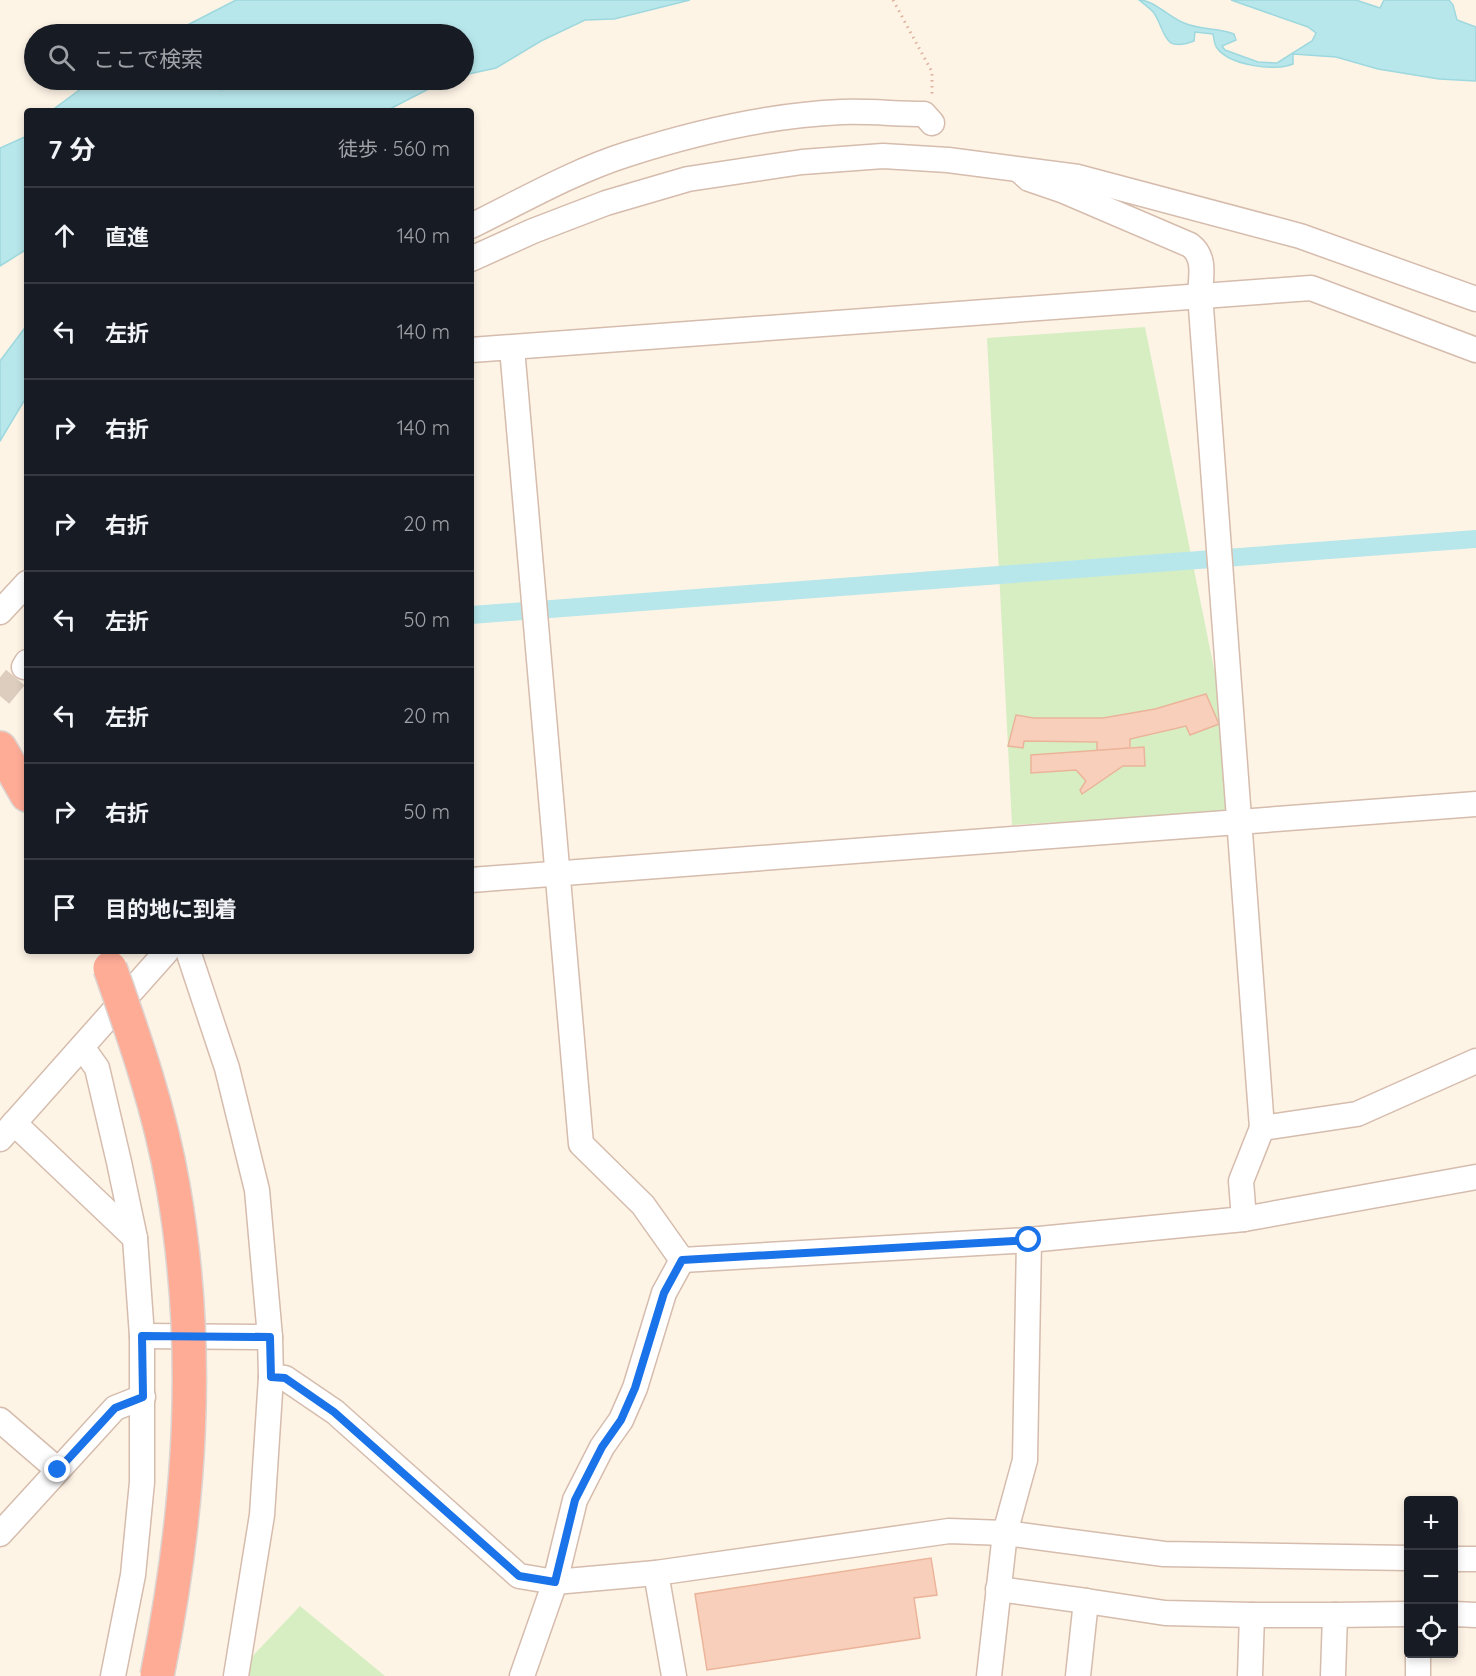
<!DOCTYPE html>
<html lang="ja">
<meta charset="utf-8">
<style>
:root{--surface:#171b24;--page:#242831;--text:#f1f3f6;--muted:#9ea1a6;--line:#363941}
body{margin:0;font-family:Quicksand,"Noto Sans JP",sans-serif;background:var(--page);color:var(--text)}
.controls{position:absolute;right:18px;bottom:18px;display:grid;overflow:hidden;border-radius:6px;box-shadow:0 3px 9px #0003}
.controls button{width:54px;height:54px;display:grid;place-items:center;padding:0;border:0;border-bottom:2px solid var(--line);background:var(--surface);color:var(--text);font:30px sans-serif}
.stop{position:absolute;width:18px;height:18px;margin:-14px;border:4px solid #1a73e8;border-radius:50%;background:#fff}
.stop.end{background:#1a73e8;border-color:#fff;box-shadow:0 2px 6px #0008}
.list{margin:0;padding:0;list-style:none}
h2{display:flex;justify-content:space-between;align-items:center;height:78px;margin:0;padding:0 24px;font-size:26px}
h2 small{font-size:20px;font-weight:400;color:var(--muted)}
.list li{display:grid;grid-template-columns:39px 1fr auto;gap:18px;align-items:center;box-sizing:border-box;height:96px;padding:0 24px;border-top:2px solid var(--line)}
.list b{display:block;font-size:22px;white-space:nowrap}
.list em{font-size:20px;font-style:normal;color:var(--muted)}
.icon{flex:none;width:33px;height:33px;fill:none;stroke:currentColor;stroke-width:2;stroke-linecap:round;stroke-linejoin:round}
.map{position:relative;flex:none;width:1476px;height:1676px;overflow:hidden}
.search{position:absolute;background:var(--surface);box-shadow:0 3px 9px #0003;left:24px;top:24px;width:450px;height:66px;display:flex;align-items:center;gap:15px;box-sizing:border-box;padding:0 21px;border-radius:33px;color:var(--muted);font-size:22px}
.panel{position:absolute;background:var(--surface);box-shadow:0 3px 9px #0003;left:24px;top:108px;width:450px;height:846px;border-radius:6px}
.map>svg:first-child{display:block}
</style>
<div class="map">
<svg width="1476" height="1676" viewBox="0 0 1476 1676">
<rect width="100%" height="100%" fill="#fef4e6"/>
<g fill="#d7eec3">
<polygon points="1145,327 1221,703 1229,806 1222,812 1012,825 987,338"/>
<polygon points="300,1606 385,1676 243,1676 245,1664"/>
</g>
<g fill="#b8e7eb" stroke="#9dd8de" stroke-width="1.5">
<polygon points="236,0 690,0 614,19 585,20 541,41 496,68 464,75 464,34 170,34"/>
<path d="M1139,0C1154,0 1170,18 1184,23C1200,30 1218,28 1234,34L1236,40L1222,46L1225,50L1258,62L1277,63L1312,41L1316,33L1308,27L1231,0H1356L1380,8L1384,0H1449L1453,5L1457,20L1476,27V81L1439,79L1378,69L1336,57L1293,54V64C1275,72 1229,65 1217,48C1214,44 1214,38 1213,34L1195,32L1194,41C1162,53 1167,33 1154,13C1150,8 1144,4 1139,0Z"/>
<polygon points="93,80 211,80 215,88 221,90 236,86 240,80 446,80 386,111 51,111"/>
<polygon points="27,136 27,249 0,266 0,148"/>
<polygon points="27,325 27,396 0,441 0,361"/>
</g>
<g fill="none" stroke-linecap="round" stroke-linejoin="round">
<polyline stroke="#b8e7eb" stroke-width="18" points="471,615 1476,539"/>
</g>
<g fill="#f7cfbb" stroke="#ebb49a" stroke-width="1.5">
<polygon points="1206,694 1219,724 1190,735 1186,726 1130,739 1130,748 1097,751 1097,742 1024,741 1023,748 1008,746 1016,715 1034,718 1103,718 1155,709"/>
<polygon points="1144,747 1145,766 1123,766 1082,794 1080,790 1086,781 1076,770 1031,773 1031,755"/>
<polygon points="931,1558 937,1595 914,1598 920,1638 707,1670 695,1594"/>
</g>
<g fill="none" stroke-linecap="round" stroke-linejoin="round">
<polyline stroke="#ddcdbe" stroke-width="24" stroke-dasharray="24 12" stroke-linecap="butt" points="0,696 24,667"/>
<defs>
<g id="minor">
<path d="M1019,170L1029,179L1064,191L1190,245C1206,257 1201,276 1200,294L1262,1128"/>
<path d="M471,226C522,201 574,171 628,154C697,132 770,115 842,112C869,111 897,114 924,114L932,123"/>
<polyline points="471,259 533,231 606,203 688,179 802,162 883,156 948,160 1078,177 1300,236 1476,299"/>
<polyline points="512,348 581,1144 643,1205 682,1260"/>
<polyline points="471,350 1311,288 1476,350"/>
<polyline points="0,612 27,583"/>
<polyline points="24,667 27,662"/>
<polyline points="471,880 1476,804"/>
<polyline points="188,951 227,1068 257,1190 270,1337 271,1377 262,1515 236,1676"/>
<polyline points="82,1047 97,1068 119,1162 135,1238 142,1336 142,1482 133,1575 113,1676"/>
<polyline points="14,1123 135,1238"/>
<polyline points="0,1139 167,951"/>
<polyline points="1244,1219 1241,1181 1262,1128 1357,1114 1476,1061"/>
<polyline points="682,1260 1029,1240 1244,1219 1476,1177"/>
<polyline points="142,1336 270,1337"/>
<polyline points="271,1377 285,1378 335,1412 519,1576 555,1582 656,1573 949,1531 1005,1533 1164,1554 1408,1558"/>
<polyline points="0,1420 58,1470"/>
<polyline points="0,1534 115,1408 143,1397"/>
<polyline points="1454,1559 1476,1559"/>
<polyline points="656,1573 674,1676"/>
<polyline points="998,1589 1086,1601"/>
<polyline points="1454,1614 1476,1615"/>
<polyline points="522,1676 555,1582 575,1500 602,1447 621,1420 635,1388 664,1293 682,1260"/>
<polyline points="989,1676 1005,1533 1025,1460 1029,1240"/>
<polyline points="1078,1676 1086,1601 1165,1613 1252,1615"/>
<polyline points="1250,1676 1252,1615 1335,1615"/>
<polyline points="1333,1676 1335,1615 1408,1614"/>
<polyline points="1418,1676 1418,1654"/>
</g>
<polyline id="highway" points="0,748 27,795"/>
</defs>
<use href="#minor" stroke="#d5bcad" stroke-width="27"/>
<use href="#highway" stroke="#ddd3cf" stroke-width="36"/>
<polyline stroke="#ddb29d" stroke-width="3" stroke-dasharray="1.5 4.5" stroke-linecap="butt" points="893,0 932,72 932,96"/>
<use href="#minor" stroke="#fff" stroke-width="24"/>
<use href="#highway" stroke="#ffac97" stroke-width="33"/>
<defs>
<path id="highway-bridge" d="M110,968C135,1039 160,1111 173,1186C202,1351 190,1512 157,1676"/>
</defs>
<use href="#highway-bridge" stroke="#ddd3cf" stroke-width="36" stroke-linecap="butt"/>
<use href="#highway-bridge" stroke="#ffac97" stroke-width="33"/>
</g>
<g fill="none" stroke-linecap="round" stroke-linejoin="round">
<polyline stroke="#1a73e8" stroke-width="8" points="58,1470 115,1408 143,1397 142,1336 270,1337 271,1377 285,1378 334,1412 519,1576 555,1582 575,1500 602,1447 621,1420 635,1388 664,1293 682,1260 1029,1240"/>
</g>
</svg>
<div class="controls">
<button>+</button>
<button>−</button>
<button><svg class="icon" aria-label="locate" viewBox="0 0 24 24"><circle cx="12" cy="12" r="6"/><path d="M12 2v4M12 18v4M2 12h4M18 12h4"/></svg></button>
</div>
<div class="stop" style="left:1029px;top:1240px"></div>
<div class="stop end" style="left:58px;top:1470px"></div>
<div class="search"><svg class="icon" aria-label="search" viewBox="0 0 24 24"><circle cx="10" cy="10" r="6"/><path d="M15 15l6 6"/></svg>ここで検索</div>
<section class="panel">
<h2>7 分<small>徒歩 · 560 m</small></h2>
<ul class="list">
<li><svg class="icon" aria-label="ahead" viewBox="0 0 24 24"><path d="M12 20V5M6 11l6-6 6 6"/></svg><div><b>直進</b></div><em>140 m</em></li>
<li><svg class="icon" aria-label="left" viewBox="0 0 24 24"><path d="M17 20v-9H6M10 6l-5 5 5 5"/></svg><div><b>左折</b></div><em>140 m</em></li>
<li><svg class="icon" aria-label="right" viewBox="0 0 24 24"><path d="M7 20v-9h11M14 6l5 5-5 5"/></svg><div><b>右折</b></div><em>140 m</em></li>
<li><svg class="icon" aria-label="right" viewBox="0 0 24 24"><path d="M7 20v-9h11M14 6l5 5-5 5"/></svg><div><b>右折</b></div><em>20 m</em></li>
<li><svg class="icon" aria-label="left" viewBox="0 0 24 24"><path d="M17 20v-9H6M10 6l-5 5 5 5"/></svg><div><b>左折</b></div><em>50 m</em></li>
<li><svg class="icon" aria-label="left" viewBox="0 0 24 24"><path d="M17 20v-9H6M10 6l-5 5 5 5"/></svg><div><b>左折</b></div><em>20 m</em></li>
<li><svg class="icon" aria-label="right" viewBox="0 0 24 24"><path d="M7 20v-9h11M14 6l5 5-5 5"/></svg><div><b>右折</b></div><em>50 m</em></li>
<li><svg class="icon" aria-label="arrive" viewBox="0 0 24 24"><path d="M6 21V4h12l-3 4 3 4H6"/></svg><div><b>目的地に到着</b></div></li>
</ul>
</section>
</div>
